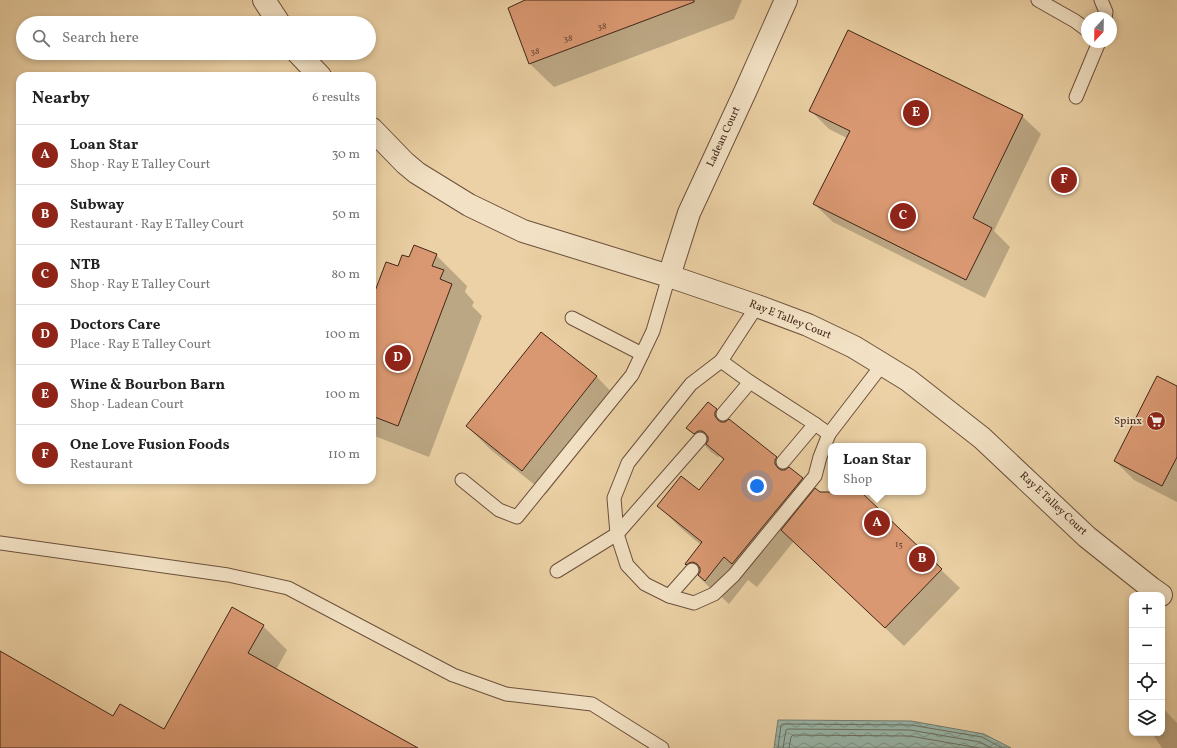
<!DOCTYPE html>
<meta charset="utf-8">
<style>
:root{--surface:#fff;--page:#f6f6f6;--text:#222;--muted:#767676;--line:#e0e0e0;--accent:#8f2418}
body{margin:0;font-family:Vollkorn,serif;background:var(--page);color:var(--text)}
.controls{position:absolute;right:12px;bottom:12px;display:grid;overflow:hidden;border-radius:8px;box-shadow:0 2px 6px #0003}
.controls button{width:36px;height:36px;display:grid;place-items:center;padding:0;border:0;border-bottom:1px solid var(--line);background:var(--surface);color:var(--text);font:20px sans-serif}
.compass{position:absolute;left:1081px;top:12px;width:36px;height:36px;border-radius:50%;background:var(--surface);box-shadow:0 2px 6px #0003;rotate:202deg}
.you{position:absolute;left:757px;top:486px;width:14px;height:14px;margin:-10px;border:3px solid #fff;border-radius:50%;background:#1a73e8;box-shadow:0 0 0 6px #1a73e833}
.badge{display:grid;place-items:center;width:26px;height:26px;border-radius:50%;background:var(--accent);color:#fff;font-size:13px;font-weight:700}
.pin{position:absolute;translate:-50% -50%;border:2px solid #fff;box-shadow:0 1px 4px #0006}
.popup{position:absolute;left:828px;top:443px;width:98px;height:52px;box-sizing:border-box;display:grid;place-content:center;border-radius:8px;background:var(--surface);filter:drop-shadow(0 1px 3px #0005);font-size:13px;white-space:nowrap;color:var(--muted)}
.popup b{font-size:15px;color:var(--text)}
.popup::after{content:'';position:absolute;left:50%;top:100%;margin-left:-8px;border:8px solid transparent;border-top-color:var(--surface)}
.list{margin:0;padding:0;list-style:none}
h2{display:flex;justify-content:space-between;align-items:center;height:52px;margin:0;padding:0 16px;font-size:17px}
h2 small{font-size:13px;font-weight:400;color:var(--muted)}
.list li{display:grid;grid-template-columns:26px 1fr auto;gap:12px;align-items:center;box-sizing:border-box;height:60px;padding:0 16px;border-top:1px solid var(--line)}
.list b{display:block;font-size:15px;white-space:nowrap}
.list p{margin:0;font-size:13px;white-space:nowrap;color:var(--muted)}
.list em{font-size:13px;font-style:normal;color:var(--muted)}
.icon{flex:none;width:22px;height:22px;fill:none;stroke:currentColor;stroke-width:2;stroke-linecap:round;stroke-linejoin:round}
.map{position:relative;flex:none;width:1177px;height:748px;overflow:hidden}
.search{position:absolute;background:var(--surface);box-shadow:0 2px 6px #0003;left:16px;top:16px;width:360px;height:44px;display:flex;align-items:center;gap:10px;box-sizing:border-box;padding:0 14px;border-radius:22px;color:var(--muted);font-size:15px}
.panel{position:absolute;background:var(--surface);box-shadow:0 2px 6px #0003;left:16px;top:72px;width:360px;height:412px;border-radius:12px}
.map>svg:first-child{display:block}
</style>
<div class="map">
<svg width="1177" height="748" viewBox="0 0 1177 748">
<defs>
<pattern id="water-waves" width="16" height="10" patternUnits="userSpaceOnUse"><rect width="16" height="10" fill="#98b7aa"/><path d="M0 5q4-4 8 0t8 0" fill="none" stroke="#7e9589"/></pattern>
</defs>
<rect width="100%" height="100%" fill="#ebd1a5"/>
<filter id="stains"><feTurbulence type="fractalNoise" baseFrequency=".005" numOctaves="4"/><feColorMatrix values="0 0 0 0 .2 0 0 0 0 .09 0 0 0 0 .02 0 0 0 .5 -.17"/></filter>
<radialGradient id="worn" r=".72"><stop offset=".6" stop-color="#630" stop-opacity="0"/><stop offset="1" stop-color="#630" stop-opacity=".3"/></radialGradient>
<polygon fill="url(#water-waves)" stroke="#757d70" points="778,720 911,721 984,734 1011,748 774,748"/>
<g fill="#0003">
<polygon points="528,0 742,0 734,19 554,87 530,64 509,8"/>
<polygon points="810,110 1022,116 1041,134 994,231 1010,247 985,298 833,222 814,204 847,138 829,129"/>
<polygon points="436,255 467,286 465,292 474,302 472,306 482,316 429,457 372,435 372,302 398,268 410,258"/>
<polygon points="541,333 597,377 620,401 546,494 491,450 467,426"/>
<polygon points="1177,387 1177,502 1134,480 1115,461"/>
<polygon points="716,410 728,421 776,458 787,470 802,479 814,491 828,500 836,492 860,492 960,588 904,646 794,541 757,587 748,580 729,604 711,587 710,588 686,564 701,545 682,529 658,506 699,492 724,461 720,456 718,457 711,452 688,428"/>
<polygon points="263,626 287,650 276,670 416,748 0,748 0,652 113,717 164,731"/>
<polygon points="1162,707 1177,723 1177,748 1162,748 1152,733 1162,733"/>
</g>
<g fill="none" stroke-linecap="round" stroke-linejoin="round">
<g stroke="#6c6e61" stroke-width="1">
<polyline points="778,748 781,725 783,724 911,725 982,737 1002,748"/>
<polyline points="783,748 786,730 788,729 910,730 980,742 992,748"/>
<polyline points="789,748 791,737 793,735 910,736 979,748"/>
</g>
</g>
<g fill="#d99871" stroke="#412518">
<polygon points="525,0 694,0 694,2 529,64 508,8"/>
<polygon points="848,30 1023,115 973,218 992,228 966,280 813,204 850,131 809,111"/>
<polygon points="414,245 437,254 432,266 444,270 440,279 452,284 398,426 372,416 372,299 386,262 398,266 402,255 409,257"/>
<polygon points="541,332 597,376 522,471 466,426"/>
<polygon points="1157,376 1177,386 1177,457 1162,486 1114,461"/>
<polygon points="708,402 717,409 715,412 715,416 718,420 721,422 725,422 729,419 777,457 775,460 775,464 778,468 781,470 785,470 789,467 803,478 732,564 724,557 705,581 698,575 700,572 700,568 697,564 693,562 689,563 686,565 685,564 702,542 657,506 681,476 699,490 724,459 706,444 708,441 708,437 705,433 702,431 698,431 694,434 686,428"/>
<polygon points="815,488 820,492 861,492 942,569 885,628 781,530"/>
<polygon points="232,607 264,625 248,653 418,748 0,748 0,651 113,716 120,704 164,729"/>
</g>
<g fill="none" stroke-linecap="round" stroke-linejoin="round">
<defs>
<g id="lane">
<polyline points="1038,0 1075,21 1087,30"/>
<polyline points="1101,0 1106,12 1105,18"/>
<polyline points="1076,97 1099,42"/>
<polyline points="757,306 721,361 691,384 628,463 614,498 617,534 627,565 645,584 669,596 694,603 714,594 734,575 815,476 820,457 829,434 882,365"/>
<polyline points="572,318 642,354"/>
<polyline points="721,361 750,382 815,424 829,434"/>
<polyline points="723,414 750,382"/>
<polyline points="783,462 815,424"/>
<polyline points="462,480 499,510 517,517 632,375 653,331 669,276"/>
<polyline points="0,543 228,575 288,588 453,675 506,694 592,704 662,748"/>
<polyline points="557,571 617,534 700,439"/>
<polyline points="669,596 692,570"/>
</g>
<g id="street">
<polyline points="264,0 279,23"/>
<polyline points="298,53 320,76"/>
<polyline points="372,129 405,163 417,173 469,205 523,231 669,276 757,306 808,325 854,347 908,380 982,438 1087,537 1151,588 1161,595"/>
<polyline points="669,276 689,213 745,92 786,0"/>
</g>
</defs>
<use href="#lane" stroke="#6c503b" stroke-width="15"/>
<use href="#street" stroke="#6c503b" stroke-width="24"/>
<use href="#lane" stroke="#f2e1c4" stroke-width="13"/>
<use href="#street" stroke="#f2e1c4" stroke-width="22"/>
</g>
<defs>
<symbol id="supermarket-disc" viewBox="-11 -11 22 22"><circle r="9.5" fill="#8f2418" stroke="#f2e1c4"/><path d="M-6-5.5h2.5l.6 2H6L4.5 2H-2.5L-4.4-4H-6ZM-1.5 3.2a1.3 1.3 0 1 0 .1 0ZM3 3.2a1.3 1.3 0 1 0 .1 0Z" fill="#fff"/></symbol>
</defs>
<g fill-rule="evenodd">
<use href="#supermarket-disc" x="1145" y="410" width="22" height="22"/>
</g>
<g text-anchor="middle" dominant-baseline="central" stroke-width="3.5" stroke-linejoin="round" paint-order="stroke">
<g font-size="9" fill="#67422e">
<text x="602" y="26">38</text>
<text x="568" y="38">38</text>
<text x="535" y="51">38</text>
<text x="899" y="544">15</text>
</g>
<g font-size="11" fill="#412518" stroke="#f2e1c4">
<text transform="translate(724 137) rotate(-65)">Ladean Court</text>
<text transform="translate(790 320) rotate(22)">Ray E Talley Court</text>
<text transform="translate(1053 504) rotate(43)">Ray E Talley Court</text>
</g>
<g font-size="11" fill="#412518" stroke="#f2e1c4" text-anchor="end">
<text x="1142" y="421">Spinx</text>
</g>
</g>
<rect width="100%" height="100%" filter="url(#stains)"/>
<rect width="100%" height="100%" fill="url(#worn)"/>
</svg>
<div class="controls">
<button>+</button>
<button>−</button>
<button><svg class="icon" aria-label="locate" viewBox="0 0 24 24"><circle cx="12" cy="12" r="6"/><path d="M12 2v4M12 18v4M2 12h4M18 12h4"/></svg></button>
<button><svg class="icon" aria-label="layers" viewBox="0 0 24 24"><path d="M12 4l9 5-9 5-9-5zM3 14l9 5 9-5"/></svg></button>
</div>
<svg class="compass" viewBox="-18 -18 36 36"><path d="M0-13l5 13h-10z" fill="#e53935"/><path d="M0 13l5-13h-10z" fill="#767676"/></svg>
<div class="you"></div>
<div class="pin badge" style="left:877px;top:523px">A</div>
<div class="popup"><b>Loan Star</b>Shop</div>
<div class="pin badge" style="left:922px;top:559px">B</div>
<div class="pin badge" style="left:903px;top:216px">C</div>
<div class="pin badge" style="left:398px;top:358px">D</div>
<div class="pin badge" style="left:916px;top:113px">E</div>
<div class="pin badge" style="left:1064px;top:180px">F</div>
<div class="search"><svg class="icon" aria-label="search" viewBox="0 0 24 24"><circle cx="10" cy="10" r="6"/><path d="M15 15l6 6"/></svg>Search here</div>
<section class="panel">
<h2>Nearby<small>6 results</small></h2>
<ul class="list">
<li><span class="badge">A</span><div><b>Loan Star</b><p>Shop · Ray E Talley Court</p></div><em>30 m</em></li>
<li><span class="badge">B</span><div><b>Subway</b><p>Restaurant · Ray E Talley Court</p></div><em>50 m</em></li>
<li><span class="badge">C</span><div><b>NTB</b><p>Shop · Ray E Talley Court</p></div><em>80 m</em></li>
<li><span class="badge">D</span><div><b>Doctors Care</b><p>Place · Ray E Talley Court</p></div><em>100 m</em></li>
<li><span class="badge">E</span><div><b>Wine &amp; Bourbon Barn</b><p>Shop · Ladean Court</p></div><em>100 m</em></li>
<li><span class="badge">F</span><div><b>One Love Fusion Foods</b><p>Restaurant</p></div><em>110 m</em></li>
</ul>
</section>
</div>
